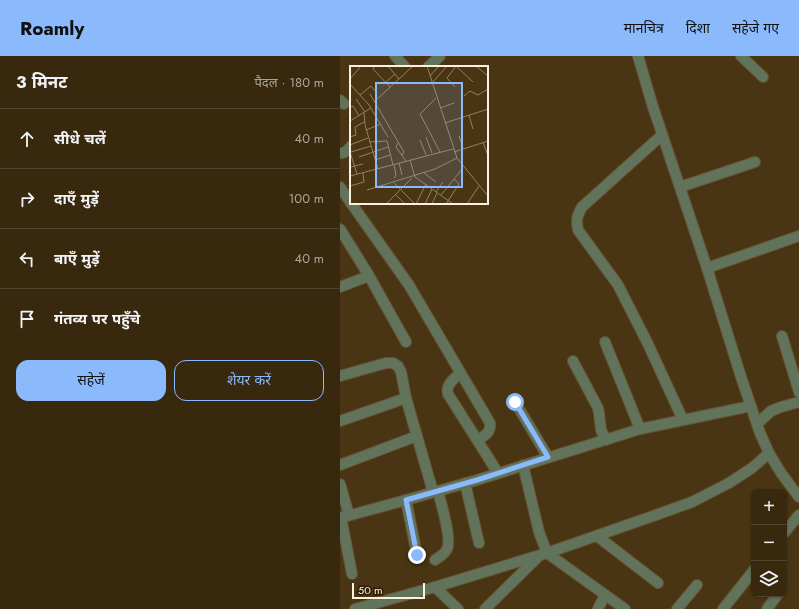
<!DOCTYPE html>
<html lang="hi">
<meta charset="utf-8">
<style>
:root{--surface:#37280e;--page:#42341c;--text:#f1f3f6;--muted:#aaa69e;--line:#51442e;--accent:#8abafc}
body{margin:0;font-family:Jost,"Noto Sans Devanagari",sans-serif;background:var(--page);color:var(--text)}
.controls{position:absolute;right:12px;bottom:12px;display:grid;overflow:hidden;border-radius:8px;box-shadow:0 1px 3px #0004}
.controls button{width:36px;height:36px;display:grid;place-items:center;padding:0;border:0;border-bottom:1px solid var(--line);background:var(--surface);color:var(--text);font:20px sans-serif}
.scale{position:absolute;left:12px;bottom:10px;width:73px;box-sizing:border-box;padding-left:4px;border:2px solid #fdf0de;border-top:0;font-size:11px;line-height:14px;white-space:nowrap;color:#fdf0de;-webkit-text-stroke:3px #2d1d03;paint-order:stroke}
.stop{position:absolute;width:12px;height:12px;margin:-9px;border:3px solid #8abafc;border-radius:50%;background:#fff}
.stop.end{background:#8abafc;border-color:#fff;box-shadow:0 1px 4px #0008}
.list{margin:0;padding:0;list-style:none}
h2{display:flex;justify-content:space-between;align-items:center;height:52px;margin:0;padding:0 16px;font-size:17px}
h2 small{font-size:13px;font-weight:400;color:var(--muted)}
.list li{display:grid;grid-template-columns:26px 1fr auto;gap:12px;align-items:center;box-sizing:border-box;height:60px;padding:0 16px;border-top:1px solid var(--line)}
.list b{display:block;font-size:15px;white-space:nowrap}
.list em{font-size:13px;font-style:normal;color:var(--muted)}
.actions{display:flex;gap:8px;padding:12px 16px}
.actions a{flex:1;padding:9px 0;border:1px solid var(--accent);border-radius:12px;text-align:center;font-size:14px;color:var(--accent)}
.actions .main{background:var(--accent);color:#111}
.icon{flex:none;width:22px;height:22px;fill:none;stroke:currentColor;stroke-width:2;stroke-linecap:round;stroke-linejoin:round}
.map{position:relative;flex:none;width:459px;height:553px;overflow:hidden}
header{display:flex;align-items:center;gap:24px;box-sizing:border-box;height:56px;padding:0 20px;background:var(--accent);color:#111}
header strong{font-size:19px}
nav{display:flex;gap:22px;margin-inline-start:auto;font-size:14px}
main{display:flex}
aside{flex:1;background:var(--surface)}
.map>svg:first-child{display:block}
</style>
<header>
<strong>Roamly</strong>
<nav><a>मानचित्र</a><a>दिशा</a><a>सहेजे गए</a></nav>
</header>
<main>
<aside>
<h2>3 मिनट<small>पैदल · 180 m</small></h2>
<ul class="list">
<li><svg class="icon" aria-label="ahead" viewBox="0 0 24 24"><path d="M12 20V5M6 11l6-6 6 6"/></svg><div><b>सीधे चलें</b></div><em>40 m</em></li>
<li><svg class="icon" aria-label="right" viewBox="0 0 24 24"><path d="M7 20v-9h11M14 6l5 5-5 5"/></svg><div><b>दाएँ मुड़ें</b></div><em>100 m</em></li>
<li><svg class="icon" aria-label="left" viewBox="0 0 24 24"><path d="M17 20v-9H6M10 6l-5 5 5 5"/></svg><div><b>बाएँ मुड़ें</b></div><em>40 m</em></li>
<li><svg class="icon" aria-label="arrive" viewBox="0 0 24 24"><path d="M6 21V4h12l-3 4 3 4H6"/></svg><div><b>गंतव्य पर पहुँचे</b></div></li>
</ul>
<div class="actions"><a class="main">सहेजें</a><a>शेयर करें</a></div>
</aside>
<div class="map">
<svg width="459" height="553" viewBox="0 0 459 553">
<rect width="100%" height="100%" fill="#493513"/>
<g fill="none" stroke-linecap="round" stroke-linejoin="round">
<defs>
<g id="minor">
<polyline points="55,0 65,11"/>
<polyline points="298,0 313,51 367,212 402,324 420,377 429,397 441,417 459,441"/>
<polyline points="401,0 423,21"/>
<polyline points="88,11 100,0"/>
<polyline points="0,44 4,48"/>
<path d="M322,79L242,151C237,160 236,163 238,174L278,229L308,288L343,364"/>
<path d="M0,97C5,98 8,94 11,90"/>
<polyline points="0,131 11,147"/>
<polyline points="340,131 415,106"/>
<path d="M11,147L69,229L150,367C151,377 145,379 138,384"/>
<polyline points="0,173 28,218 66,286"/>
<polyline points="367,212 459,180"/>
<polyline points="0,231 29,220"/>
<polyline points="442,280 459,336"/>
<polyline points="265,286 300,373"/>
<polyline points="233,305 258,352 259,357 261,374 266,384"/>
<path d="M120,317C114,323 105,329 108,338L158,417"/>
<polyline points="0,320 46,307 53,307 58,310 61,316 66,342 93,436"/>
<polyline points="175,346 208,401"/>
<polyline points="0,365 66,342"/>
<polyline points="417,368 431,355 441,351 459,346"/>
<polyline points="0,409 77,380"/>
<polyline points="183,409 199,476 207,497 285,553"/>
<polyline points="125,427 139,487"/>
<polyline points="0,428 9,459"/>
<polyline points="66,444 77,499"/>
<polyline points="1,461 12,518"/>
<polyline points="0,462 66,444 137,424 300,373 411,350"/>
<polyline points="444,477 459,459"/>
<polyline points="257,480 318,527"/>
<path d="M95,504C99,501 105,498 107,493C112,483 101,447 98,435"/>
<polyline points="95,531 118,553"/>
<polyline points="15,553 95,531 207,497 316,459 352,446 389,427 412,412 429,397"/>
<polyline points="145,553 197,502"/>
<polyline points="258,553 265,539"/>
<polyline points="337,553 357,529"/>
<polyline points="383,553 414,514"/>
<polyline points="427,553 438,538"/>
</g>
</defs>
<use href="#minor" stroke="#665333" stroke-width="12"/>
<use href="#minor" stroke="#62735b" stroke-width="10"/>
</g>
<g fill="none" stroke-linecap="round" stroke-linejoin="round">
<polyline stroke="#8abafc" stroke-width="5" points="77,499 66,444 137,424 208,401 175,346"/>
</g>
<g transform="translate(10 10)">
<rect width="138" height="138" fill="#493513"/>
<path fill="none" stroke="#918064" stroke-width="1" d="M25,0L23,3L40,21M38,0L49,13M77,0L107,92L138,130M106,0L123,16M126,0L138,10M80,10L89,0M0,13L11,0M36,16L45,8M82,17L97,0M0,18L19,39L38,71M105,21L97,12L106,0M20,28L54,86L52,89M10,29L21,20L26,26M114,30L120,25L128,29L138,23M86,32L70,48L90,86M6,33L15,46M25,35L63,0M0,41L3,40L9,50M90,42L104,37M14,47L15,59L28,103M119,49L123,63M0,55L21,42M95,57L138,43M16,64L31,58M109,70L113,82M0,71L6,69L5,61L14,56M76,71L82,87M70,74L76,89M19,76L37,75L43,99M133,76L138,90M48,77L46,81L56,95M0,79L18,72M0,86L7,108M1,86L21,80M104,86L138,75M9,91L38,81M25,94L40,89M60,94L65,111L103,138M49,97L52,109M0,101L13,98M74,107L86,116M0,110L103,83M44,112L46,109L44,99M44,117L65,138M0,120L14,116L13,107M17,124L85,103L107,92M86,126L93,116M45,128L55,138M91,129L113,102M36,138L62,112M66,138L76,118M75,138L82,123M82,138L87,127M96,138L109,118L104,113M117,138L129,120"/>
<path fill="#8abafc" fill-opacity="0.15" stroke="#8abafc" stroke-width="2" d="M26,17H112V121H26Z"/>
<rect width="138" height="138" fill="none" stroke="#fdf0de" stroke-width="2"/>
</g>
</svg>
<div class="controls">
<button>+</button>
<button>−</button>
<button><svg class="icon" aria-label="layers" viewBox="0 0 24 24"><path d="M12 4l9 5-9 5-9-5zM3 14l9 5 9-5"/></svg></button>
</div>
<div class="scale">50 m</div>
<div class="stop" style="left:175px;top:346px"></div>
<div class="stop end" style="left:77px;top:499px"></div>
</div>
</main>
